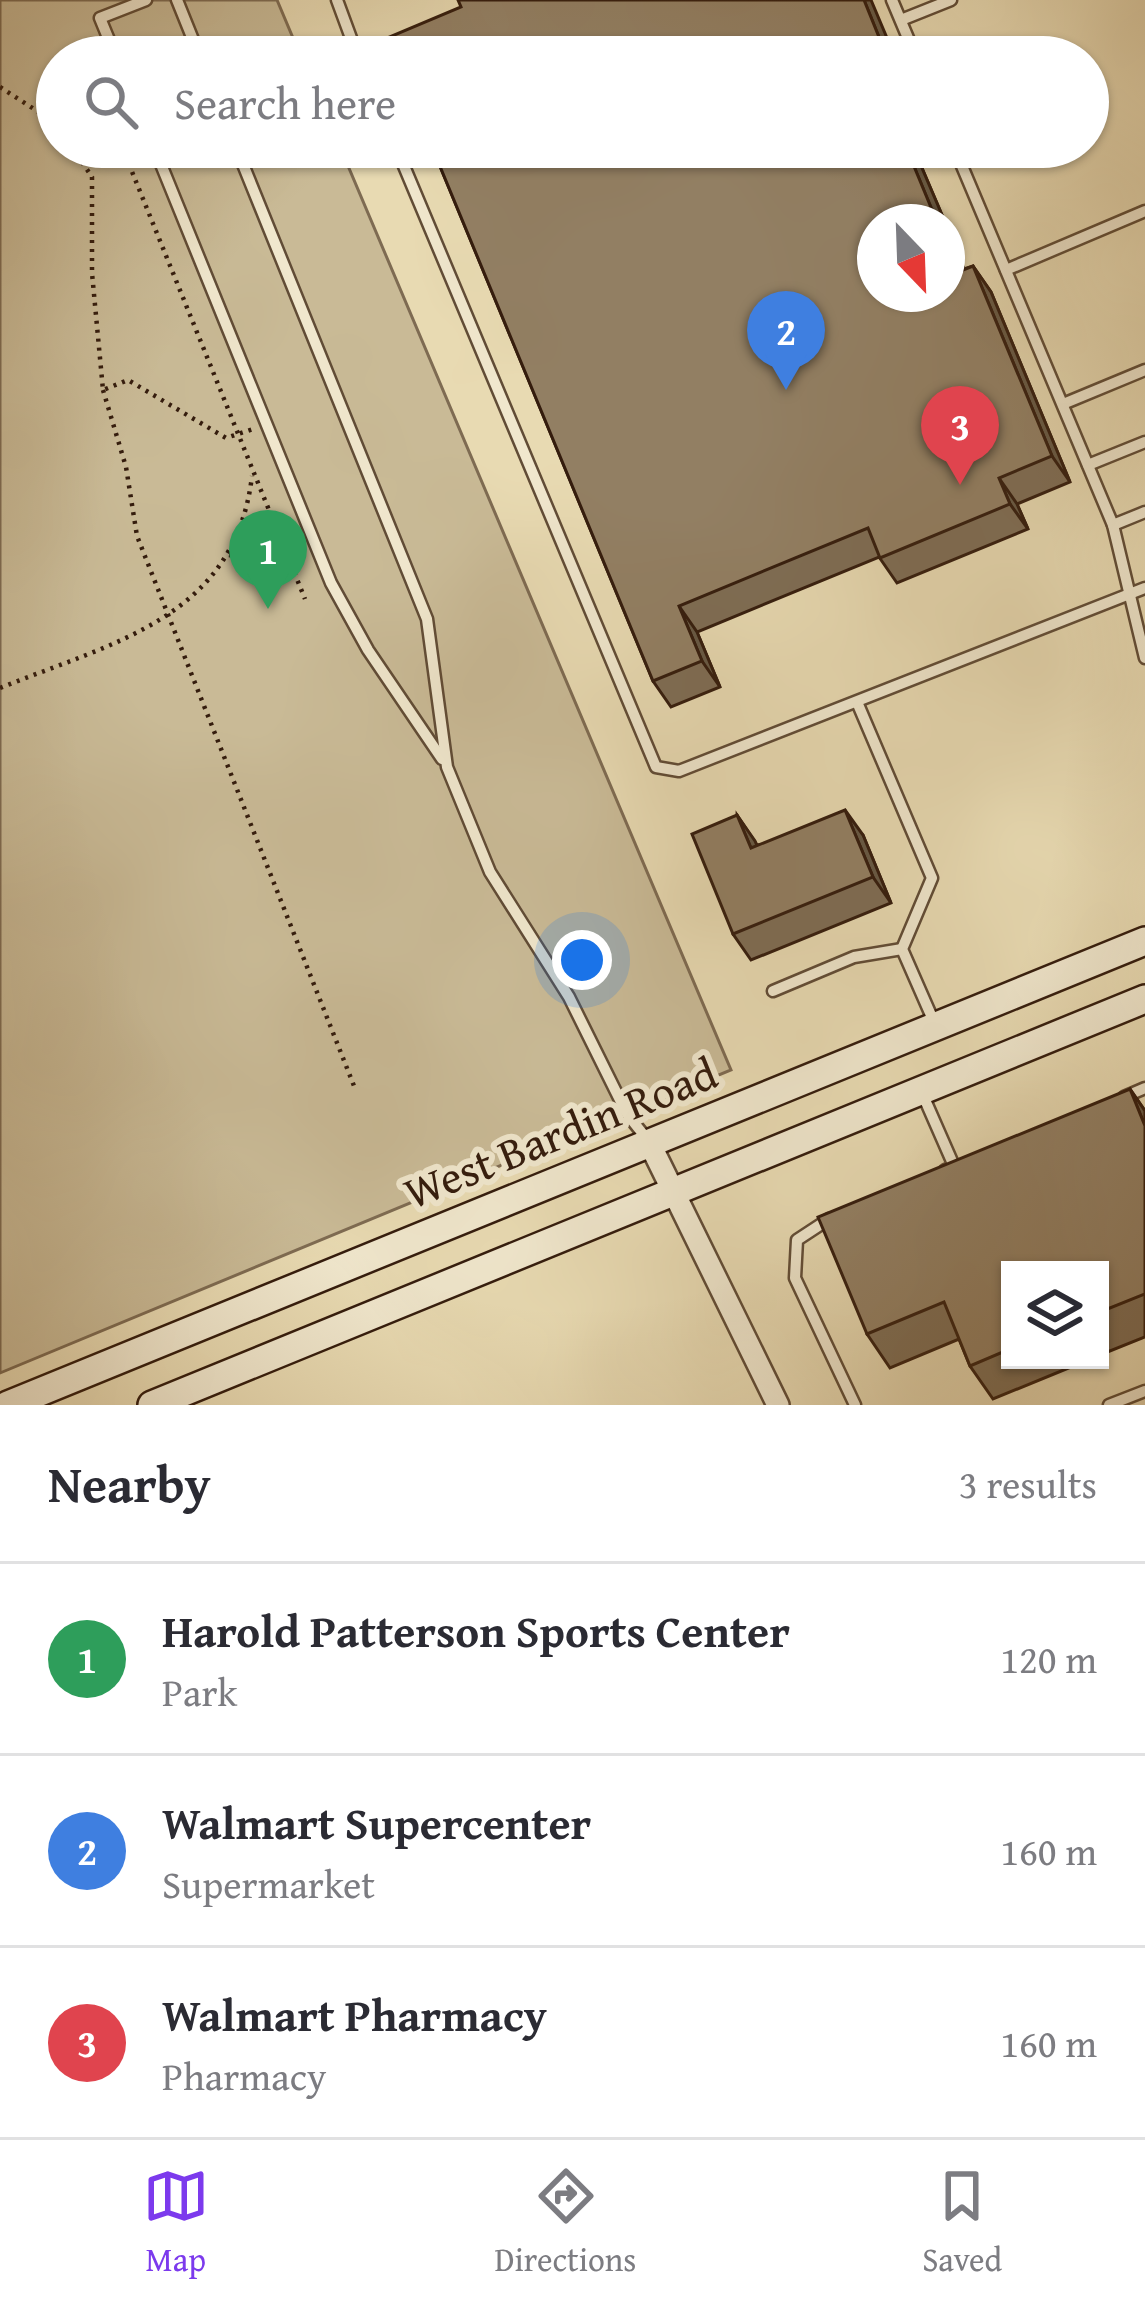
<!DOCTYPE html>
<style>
:root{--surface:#fff;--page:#f7f7f7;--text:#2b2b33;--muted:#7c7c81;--line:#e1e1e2;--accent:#7c3aed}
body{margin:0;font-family:"Gentium Book Plus",serif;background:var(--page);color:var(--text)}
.controls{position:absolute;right:36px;bottom:36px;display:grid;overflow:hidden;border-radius:0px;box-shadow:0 3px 9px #0004}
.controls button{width:108px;height:108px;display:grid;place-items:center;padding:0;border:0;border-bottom:3px solid var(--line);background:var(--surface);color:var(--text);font:60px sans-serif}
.compass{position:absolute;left:857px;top:204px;width:108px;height:108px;border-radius:50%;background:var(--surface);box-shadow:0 3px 9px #0004;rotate:157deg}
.you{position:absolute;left:582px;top:960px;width:42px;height:42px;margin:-30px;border:9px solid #fff;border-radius:50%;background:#1a73e8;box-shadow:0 0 0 18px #1a73e833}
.badge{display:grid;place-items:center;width:78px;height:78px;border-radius:50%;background:var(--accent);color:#fff;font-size:39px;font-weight:700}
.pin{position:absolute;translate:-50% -99px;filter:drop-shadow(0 3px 6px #0008)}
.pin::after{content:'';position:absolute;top:63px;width:42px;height:36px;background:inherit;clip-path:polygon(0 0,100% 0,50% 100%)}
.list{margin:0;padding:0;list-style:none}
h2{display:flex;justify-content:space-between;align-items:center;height:156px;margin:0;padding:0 48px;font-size:51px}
h2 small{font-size:39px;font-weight:400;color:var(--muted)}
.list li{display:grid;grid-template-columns:78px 1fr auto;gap:36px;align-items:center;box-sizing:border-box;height:192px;padding:0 48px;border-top:3px solid var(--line)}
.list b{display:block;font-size:45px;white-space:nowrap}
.list p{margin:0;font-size:39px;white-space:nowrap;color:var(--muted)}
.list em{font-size:39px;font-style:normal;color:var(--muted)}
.icon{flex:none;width:66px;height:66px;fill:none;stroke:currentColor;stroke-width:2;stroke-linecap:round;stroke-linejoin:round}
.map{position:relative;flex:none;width:1145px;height:1405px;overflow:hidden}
.search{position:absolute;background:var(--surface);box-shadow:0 3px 9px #0004;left:36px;right:36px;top:36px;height:132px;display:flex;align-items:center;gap:30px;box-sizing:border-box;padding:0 42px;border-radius:66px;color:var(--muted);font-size:45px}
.sheet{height:732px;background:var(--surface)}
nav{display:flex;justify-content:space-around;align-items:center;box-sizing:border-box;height:168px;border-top:3px solid var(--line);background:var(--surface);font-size:33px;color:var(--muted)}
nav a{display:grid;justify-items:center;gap:6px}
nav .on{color:var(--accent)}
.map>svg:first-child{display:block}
</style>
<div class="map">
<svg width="1145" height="1405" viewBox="0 0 1145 1405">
<rect width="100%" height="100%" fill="#e8dab2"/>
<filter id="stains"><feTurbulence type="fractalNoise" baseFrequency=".00167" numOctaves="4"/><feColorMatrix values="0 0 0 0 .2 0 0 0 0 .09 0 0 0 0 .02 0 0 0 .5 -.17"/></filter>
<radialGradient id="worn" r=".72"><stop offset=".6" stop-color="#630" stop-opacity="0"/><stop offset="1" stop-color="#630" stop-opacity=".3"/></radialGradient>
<polygon fill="#c9ba96" stroke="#7e6b52" stroke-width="3" points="0,0 277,0 301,57 57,57 57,147 340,147 731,1070 0,1373"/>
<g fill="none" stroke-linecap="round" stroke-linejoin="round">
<defs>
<g id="service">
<polyline points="177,0 200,57"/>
<polyline points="337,0 358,57"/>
<polyline points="892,0 916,57"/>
<polyline points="901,20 951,0"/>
<polyline points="116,57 100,18 146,0"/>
<polyline points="154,147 331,583 368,650 442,759"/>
<polyline points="236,147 427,619 447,767 490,872 569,997 627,1114 647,1139"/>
<polyline points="396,147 656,767 679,771 1145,588"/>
<polyline points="954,147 1113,525 1145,658"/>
<polyline points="1006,270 1145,211"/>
<polyline points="1063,404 1145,370"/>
<polyline points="1088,465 1145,442"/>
<polyline points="1113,525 1145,512"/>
<polyline points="857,702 932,878 902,949 934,1022"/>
<polyline points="773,991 854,957 902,949"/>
<polyline points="922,1093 954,1166 945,1170"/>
<polyline points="1124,1097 1145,1088"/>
<polyline points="829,1219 797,1240 795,1278 855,1405"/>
<polyline points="1109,1405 1145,1391"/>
</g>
<polyline id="minor" points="649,1142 778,1405"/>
<g id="secondary">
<polyline points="8,1405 1145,941"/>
<polyline points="152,1405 1145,999"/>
</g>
</defs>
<use href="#service" stroke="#614c36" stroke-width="15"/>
<use href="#minor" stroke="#614c36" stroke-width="26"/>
<use href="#secondary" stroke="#341c0d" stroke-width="32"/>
<g stroke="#341c0d" stroke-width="4.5" stroke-dasharray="3 6" stroke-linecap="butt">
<polyline points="0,87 57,124"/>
<polyline points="72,147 92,177 92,273 103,390 128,380 226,438 253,429"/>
<polyline points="122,147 305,599"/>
<polyline points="103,390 126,467 137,536 356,1091"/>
<polyline points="229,555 265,560 286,554"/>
<path d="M0,688C114,642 235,618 252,476"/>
</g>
<use href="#service" stroke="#f0e7cd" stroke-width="10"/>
<use href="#minor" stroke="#f0e7cd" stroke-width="21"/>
<use href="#secondary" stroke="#f0e7cd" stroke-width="27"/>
</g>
<g fill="#7e6d55" stroke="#341c0d" stroke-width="3">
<polygon points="432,147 913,147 945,222 875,222 947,294 947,228 964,269 973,266 991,292 1070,482 1017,504 1028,529 897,583 879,557 697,632 720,687 671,707 653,681"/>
<polygon points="737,815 757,845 863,835 891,903 751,960 733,934"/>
<polygon points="1130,1089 1145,1111 1145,1337 1100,1355 1100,1270 1010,1270 1010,1360 1088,1360 993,1399 970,1366 959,1339 890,1368 867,1334"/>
</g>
<g fill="#665945" stroke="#341c0d" stroke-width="3">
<polygon points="864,0 871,0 895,57 887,57"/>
<polygon points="906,147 913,147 945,222 937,222"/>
<polygon points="947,228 976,298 958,272 947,245"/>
<polygon points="973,266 991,292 1070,482 1052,456"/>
<polygon points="999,478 1017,504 1028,529 1010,504"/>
<polygon points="679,606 697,632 720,687 702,661"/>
<polygon points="845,810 863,835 891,903 873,877"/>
<polygon points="737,815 755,841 769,874 751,848"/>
<polygon points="1130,1089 1145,1111 1145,1126"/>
</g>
<g fill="#927f63" stroke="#341c0d" stroke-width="3">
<polygon points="458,0 864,0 887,57 395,57 387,38 461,7"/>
<polygon points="432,147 906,147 937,222 875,222 875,294 947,294 947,245 958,272 973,266 1052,456 999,478 1010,504 880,558 868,528 679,606 702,661 653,681"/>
<polygon points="845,810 873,877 733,934 692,834 737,815 751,848"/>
<polygon points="1130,1089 1145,1126 1145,1294 1100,1312 1100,1270 1010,1270 1010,1349 970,1366 944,1302 867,1334 818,1217"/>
</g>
<g text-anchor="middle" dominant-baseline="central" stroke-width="12" stroke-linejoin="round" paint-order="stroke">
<g font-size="45" fill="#341c0d" stroke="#f0e7cd">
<text transform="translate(560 1132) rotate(-22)">West Bardin Road</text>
</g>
</g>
<rect width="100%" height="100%" filter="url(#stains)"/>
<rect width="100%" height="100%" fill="url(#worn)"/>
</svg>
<div class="controls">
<button><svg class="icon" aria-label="layers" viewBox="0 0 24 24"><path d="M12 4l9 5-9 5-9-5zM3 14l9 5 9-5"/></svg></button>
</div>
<svg class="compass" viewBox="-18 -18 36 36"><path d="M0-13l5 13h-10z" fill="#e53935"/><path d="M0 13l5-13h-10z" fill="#7c7c81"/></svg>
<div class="you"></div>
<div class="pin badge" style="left:268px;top:609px;background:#2e9e5b">1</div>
<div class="pin badge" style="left:786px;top:390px;background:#3f7fe0">2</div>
<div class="pin badge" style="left:960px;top:485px;background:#e0444e">3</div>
<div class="search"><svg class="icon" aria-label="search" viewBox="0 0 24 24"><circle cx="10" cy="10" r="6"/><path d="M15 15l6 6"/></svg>Search here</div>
</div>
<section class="sheet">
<h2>Nearby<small>3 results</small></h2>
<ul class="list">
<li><span class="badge" style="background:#2e9e5b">1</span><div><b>Harold Patterson Sports Center</b><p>Park</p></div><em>120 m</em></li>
<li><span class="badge" style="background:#3f7fe0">2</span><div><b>Walmart Supercenter</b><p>Supermarket</p></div><em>160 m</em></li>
<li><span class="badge" style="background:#e0444e">3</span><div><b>Walmart Pharmacy</b><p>Pharmacy</p></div><em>160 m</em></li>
</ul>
</section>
<nav>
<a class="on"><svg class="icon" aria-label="map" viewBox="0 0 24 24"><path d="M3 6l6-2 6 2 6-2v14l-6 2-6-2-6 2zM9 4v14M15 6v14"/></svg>Map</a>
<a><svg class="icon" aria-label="directions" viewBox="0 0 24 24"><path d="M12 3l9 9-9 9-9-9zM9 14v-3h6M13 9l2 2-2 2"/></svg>Directions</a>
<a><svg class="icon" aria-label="saved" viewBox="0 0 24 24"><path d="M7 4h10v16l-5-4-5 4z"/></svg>Saved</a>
</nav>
